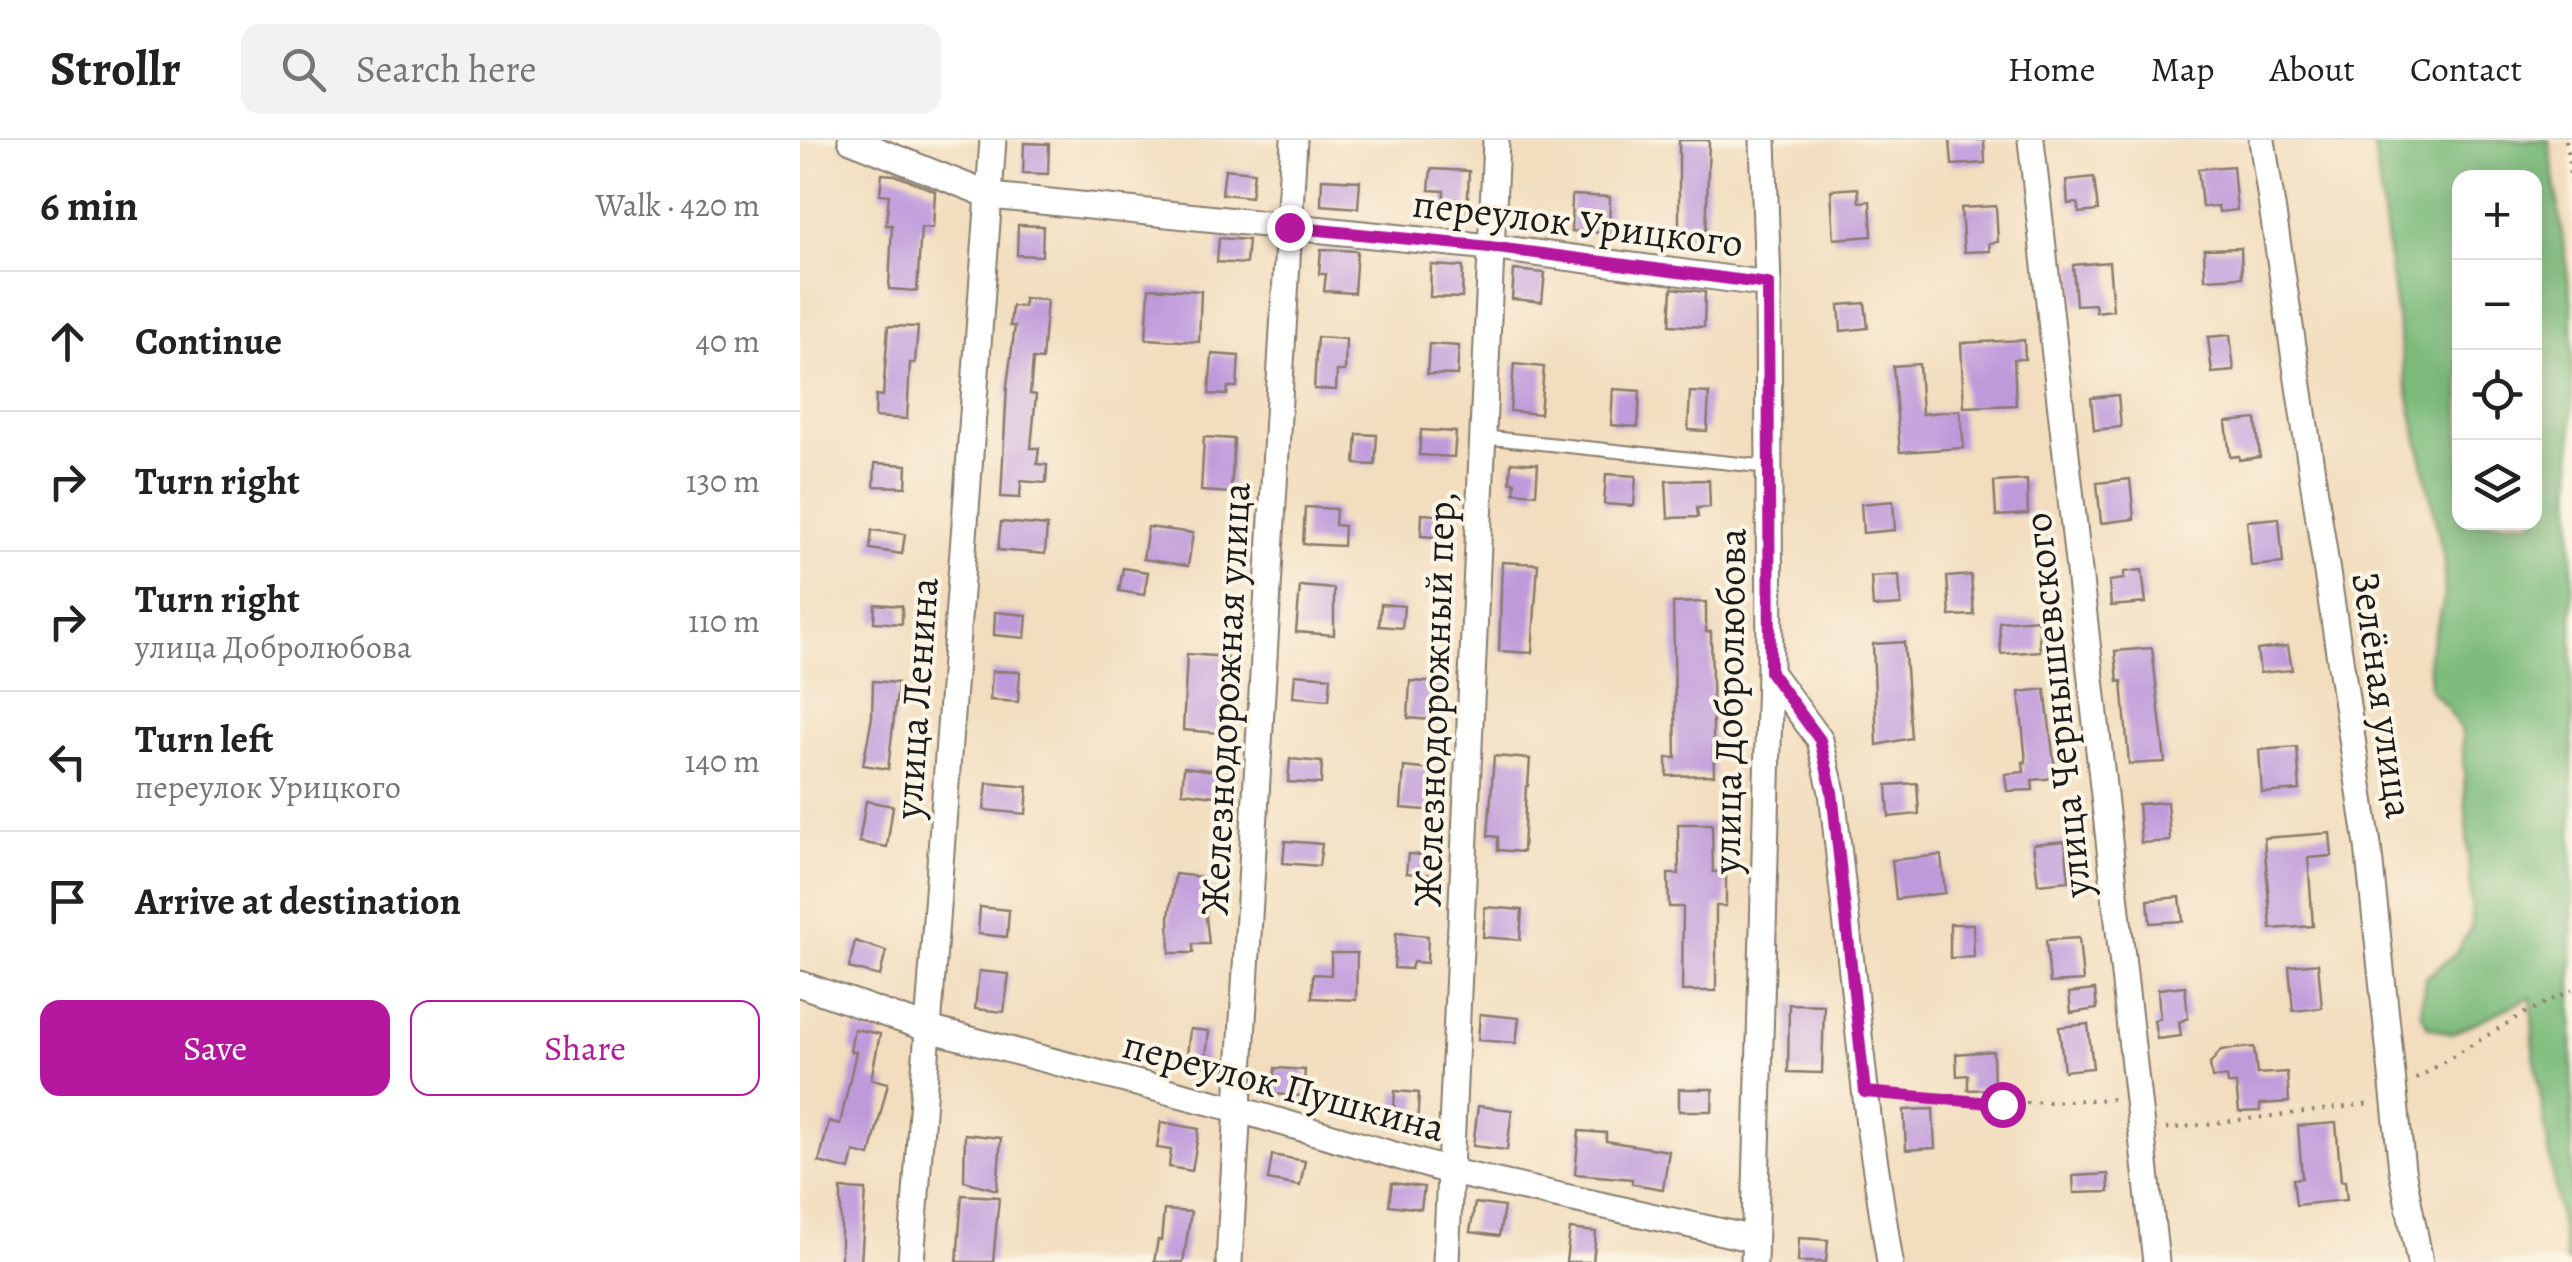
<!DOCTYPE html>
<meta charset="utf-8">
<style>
:root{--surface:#fff;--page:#f2f2f2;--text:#222;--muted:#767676;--line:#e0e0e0;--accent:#b5179e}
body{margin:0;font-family:Alegreya,serif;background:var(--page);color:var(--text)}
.controls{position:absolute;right:30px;top:30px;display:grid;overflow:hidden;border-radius:20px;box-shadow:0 5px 25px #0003}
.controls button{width:90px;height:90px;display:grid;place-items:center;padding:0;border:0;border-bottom:2px solid var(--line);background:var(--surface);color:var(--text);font:50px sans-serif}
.stop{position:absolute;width:30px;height:30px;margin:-22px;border:8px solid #b5179e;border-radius:50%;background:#fff}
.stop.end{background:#b5179e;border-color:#fff;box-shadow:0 2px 10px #0008}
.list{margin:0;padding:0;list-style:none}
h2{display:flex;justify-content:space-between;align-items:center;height:130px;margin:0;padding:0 40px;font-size:42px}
h2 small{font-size:32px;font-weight:400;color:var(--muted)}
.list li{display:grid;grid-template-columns:65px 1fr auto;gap:30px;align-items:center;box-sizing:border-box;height:140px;padding:0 40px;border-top:2px solid var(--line)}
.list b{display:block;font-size:38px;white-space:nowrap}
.list p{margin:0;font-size:32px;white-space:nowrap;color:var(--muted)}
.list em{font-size:32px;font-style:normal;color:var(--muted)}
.actions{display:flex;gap:20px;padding:30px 40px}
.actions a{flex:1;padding:22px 0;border:2px solid var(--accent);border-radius:20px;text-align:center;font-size:35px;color:var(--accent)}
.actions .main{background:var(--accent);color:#fff}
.icon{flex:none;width:55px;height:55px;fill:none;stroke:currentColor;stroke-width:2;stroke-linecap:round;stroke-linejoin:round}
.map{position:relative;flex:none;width:1772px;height:1122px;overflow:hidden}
header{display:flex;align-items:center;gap:60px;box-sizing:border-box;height:140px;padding:0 50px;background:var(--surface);border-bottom:2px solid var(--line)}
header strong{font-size:48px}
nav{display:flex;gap:55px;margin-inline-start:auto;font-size:35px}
.search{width:700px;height:90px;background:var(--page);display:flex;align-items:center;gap:25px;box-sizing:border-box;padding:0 35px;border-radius:20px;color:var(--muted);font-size:38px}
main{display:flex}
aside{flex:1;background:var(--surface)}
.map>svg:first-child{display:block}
</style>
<header>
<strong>Strollr</strong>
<div class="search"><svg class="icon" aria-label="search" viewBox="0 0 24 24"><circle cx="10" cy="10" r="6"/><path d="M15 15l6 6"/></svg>Search here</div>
<nav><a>Home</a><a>Map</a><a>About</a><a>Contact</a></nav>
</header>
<main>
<aside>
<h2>6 min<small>Walk · 420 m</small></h2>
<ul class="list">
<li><svg class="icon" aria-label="ahead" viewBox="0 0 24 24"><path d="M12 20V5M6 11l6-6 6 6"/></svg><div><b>Continue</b></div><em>40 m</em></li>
<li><svg class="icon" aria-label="right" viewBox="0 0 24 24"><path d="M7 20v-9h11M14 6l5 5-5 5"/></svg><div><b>Turn right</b></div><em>130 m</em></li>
<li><svg class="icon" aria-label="right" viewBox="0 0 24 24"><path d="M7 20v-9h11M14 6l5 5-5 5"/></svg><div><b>Turn right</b><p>улица Добролюбова</p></div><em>110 m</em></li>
<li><svg class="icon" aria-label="left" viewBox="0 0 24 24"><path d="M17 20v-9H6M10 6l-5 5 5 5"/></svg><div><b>Turn left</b><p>переулок Урицкого</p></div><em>140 m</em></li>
<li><svg class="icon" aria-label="arrive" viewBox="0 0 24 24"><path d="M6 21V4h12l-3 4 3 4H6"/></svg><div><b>Arrive at destination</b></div></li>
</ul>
<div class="actions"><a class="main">Save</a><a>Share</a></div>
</aside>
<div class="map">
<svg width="1772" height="1122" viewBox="0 0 1772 1122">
<rect width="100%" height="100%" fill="#fcf5e5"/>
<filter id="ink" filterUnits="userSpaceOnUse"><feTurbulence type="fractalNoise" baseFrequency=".01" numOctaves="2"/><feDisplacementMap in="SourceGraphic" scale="20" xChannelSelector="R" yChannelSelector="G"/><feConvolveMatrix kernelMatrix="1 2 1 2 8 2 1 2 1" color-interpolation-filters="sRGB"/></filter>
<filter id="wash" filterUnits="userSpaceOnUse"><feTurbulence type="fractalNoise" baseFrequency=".0048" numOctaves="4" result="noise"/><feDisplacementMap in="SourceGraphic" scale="40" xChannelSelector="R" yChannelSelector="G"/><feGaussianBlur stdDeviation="2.25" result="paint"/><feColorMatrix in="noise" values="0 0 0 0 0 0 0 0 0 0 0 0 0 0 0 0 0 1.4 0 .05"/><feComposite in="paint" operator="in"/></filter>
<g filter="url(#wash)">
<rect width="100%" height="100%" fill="#f2ddbe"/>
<path fill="#7ebc7d" stroke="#4d6c4c" stroke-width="2.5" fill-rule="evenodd" d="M1573,0H1749L1772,167V1122H1766L1734,914L1731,857L1651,894L1628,887L1621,872L1625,838L1656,813L1672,786L1662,591L1647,568L1630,550L1628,514L1643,465L1645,424L1606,244ZM1660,38H1734V382H1660Z"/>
<g id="blocks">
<g fill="#bf9adb">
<polygon points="879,0 909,0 906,97 879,97"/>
<polygon points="1150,0 1184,0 1185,23 1152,25"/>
<polygon points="224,3 249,4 248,34 223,33"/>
<polygon points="1433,26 1437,70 1419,72 1418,66 1402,67 1398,29"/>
<polygon points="425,29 454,32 451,57 422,54"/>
<polygon points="631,29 669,31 667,76 643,74 644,51 629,50"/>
<polygon points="82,34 95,35 135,51 133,88 121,87 117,151 89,149 92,85 86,85 89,55 80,54"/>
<polygon points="1294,37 1298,71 1279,73 1278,63 1268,64 1266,40"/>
<polygon points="522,39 560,41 558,68 521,65"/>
<polygon points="1058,48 1059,62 1070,61 1072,96 1034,99 1031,50"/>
<polygon points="772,55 810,57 809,93 771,91"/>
<polygon points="1196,66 1198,102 1189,103 1190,111 1164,112 1161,68"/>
<polygon points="218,85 243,86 242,116 217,115"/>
<polygon points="419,98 448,100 446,124 417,122"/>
<polygon points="1441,108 1442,137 1405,139 1404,109"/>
<polygon points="521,109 557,111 554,153 524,151 526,134 519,134"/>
<polygon points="1309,122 1313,170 1296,172 1295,164 1276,165 1273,125"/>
<polygon points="631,125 663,127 662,158 630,157"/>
<polygon points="714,130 745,133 742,162 712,159"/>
<polygon points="349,148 401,151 399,202 346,199"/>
<polygon points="872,148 905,152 904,187 870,185"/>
<polygon points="224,158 247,160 242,220 233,219 230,254 236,255 231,308 239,308 237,324 247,325 246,343 221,341 220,358 201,357 207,245 215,186 210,186 212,166 224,167"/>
<polygon points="1065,163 1068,188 1041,191 1039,165"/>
<polygon points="88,186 118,187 115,223 110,223 107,279 75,277 76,255 83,256"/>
<polygon points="1430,195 1434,231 1412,233 1408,197"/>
<polygon points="517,197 546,199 545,231 537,231 536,250 514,249"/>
<polygon points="1224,200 1225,219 1214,219 1216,265 1164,267 1161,203"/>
<polygon points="629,204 659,206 657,235 627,234"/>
<polygon points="412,214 439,216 437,247 428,247 427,255 409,254"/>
<polygon points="714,224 744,227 740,274 710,271"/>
<polygon points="1119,224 1122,274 1160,270 1164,308 1100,312 1093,226"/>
<polygon points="813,249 840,251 838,287 811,285"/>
<polygon points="890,252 909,253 907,291 888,290"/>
<polygon points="1318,255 1321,287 1294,290 1291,258"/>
<polygon points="1456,279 1460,317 1439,320 1439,316 1430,317 1426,282"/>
<polygon points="621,290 656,292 654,317 619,315"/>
<polygon points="557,294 577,295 575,325 555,324"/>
<polygon points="404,297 434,299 431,353 401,351"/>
<polygon points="711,322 738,324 736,354 714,352 715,342 710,342"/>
<polygon points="75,323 107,325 106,347 74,346"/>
<polygon points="806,334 836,336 834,366 804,364"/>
<polygon points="1330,339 1334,379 1301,383 1297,343"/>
<polygon points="909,340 910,367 897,368 898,377 868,378 866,341"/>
<polygon points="1227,340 1228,374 1196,376 1194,342"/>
<polygon points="1093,361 1095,390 1063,393 1061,364"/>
<polygon points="505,367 536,369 535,385 544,386 543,406 503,404"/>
<polygon points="622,374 650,376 649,398 621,396"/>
<polygon points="1479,378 1483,423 1451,426 1447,381"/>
<polygon points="201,382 247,386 245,414 198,410"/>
<polygon points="348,387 393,393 388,426 343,419"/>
<polygon points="72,390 105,394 102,414 70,409"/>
<polygon points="702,422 738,424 732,513 699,511"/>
<polygon points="323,428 348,432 344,455 319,451"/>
<polygon points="1342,430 1346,463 1311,466 1309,441 1324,439 1324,432"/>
<polygon points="1099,435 1101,465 1073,467 1071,437"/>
<polygon points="1171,435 1174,475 1150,476 1147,437"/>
<polygon points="500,446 534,449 534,495 496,492"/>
<polygon points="906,462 906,492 911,492 914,635 867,636 867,618 876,618 873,463"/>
<polygon points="75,464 102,466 102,484 74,482"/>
<polygon points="581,464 604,466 602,488 579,486"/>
<polygon points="195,472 227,475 225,498 194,495"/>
<polygon points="1238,479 1240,511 1201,514 1199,482"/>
<polygon points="1104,502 1111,598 1077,605 1073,504"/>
<polygon points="1488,506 1492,530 1460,533 1457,510"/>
<polygon points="1352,508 1365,622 1329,624 1322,541 1318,542 1315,511"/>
<polygon points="387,514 427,517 419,593 383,590"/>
<polygon points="192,531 220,532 218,562 190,560"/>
<polygon points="495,534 531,537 529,560 493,557"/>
<polygon points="73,541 98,543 88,629 63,625 72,577"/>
<polygon points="610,541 645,543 642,581 608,578"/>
<polygon points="1245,549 1256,638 1232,640 1233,650 1207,651 1205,634 1224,632 1223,622 1226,622 1219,552"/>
<polygon points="1497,607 1500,650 1462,653 1459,610"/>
<polygon points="694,616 730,619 728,646 726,646 723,712 698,710 698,697 688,696"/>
<polygon points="490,619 522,622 521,644 488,642"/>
<polygon points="384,627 417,631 415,656 382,652"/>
<polygon points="604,627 641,631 637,671 601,668"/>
<polygon points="187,643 228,647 226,674 184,670"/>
<polygon points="1117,643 1119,674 1089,677 1087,645"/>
<polygon points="66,661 93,666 87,707 59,702"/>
<polygon points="1367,662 1370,701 1341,703 1338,664"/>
<polygon points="878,684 912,684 913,732 926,732 926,766 916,766 916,851 882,851 883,767 869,767 868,734 879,734"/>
<polygon points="1530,693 1532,716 1508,718 1513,786 1471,789 1464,698"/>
<polygon points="485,701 522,704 519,726 483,723"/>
<polygon points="1265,701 1269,741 1238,744 1233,704"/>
<polygon points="608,714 636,716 634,735 606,733"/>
<polygon points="1141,715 1145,753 1096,759 1092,720"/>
<polygon points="375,734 402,737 401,744 408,745 406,777 409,804 393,804 393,813 370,813 369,777"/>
<polygon points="1380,757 1383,781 1350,783 1348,760"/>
<polygon points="180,767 209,770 207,797 178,794"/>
<polygon points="685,767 722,770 720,800 683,797"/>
<polygon points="1150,784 1173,784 1174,817 1150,818"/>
<polygon points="596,793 628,796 627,823 613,822 611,829 594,828"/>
<polygon points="1279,798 1283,841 1250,843 1246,800"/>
<polygon points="55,801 86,811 80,836 49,828"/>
<polygon points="531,813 557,813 556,860 512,858 513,834 531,835"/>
<polygon points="1518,823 1522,868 1493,871 1489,826"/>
<polygon points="179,831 209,834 204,872 175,869"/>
<polygon points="1385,846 1388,878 1379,882 1381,896 1357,899 1354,880 1360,878 1358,849"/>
<polygon points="1295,850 1297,869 1271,873 1269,853"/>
<polygon points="989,864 1024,865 1022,933 988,932"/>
<polygon points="680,874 719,878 716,903 678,900"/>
<polygon points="1288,884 1293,928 1264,931 1259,887"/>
<polygon points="54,889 80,894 71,939 88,943 70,1016 54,1012 50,1030 19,1022 29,981 40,984 56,912 50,911"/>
<polygon points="390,889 409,891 405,926 386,924"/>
<polygon points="1454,907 1457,934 1487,932 1489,962 1460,964 1460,971 1439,972 1436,944 1428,944 1427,937 1412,938 1410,924 1421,910"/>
<polygon points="1193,911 1194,949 1168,950 1168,935 1157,936 1156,914"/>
<polygon points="475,928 505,930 503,956 473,954"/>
<polygon points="879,949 913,949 912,971 879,971"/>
<polygon points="595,951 619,953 617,987 593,985"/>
<polygon points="678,966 712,970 707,1010 673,1006"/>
<polygon points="1133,969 1135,1008 1106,1010 1104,970"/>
<polygon points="361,982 399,989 392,1031 369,1027 371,1010 357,1008"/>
<polygon points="1536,983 1541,1041 1545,1041 1547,1060 1496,1065 1493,1039 1502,1038 1498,986"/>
<polygon points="779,991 806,993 806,1001 869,1011 863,1049 832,1044 832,1039 775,1034"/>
<polygon points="165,994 201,998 197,1050 164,1041"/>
<polygon points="472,1015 505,1021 500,1046 468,1040"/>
<polygon points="1308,1034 1309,1052 1274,1053 1273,1036"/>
<polygon points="592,1043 624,1047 621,1069 589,1065"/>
<polygon points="41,1049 66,1050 61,1122 41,1122"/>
<polygon points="162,1055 199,1057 193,1122 157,1122"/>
<polygon points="675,1063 704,1067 699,1096 670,1092"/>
<polygon points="364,1070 391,1072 383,1122 354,1122 358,1100 361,1101"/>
<polygon points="770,1089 796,1092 793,1122 766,1122"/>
<polygon points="999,1098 1028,1100 1026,1122 998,1122"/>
</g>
</g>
</g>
<g filter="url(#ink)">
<use href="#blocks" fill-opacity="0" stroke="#877c6d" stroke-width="2.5"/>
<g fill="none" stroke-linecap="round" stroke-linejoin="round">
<defs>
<polyline id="lane" points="682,297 969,327"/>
<g id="street">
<polyline points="51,0 191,56 690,107 968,144"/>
<polyline points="1231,0 1356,1122"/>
<polyline points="1462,0 1568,705 1602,1030 1620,1122"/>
<polyline points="970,532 1020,600 1032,652 1069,985 1090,1122"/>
<polyline points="0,844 129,889 440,970 652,1032 954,1099"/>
<polyline points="111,1122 193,0"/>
<polyline points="429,1122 494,0"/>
<polyline points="646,1122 696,0"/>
<polyline points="954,1122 970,532 968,144 963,0"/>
</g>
</defs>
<use href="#lane" stroke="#877c6d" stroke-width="16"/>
<use href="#street" stroke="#877c6d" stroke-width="29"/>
<g stroke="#877c6d" stroke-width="4" stroke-dasharray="2.5 8" stroke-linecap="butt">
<polyline points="1766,0 1772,57"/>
<polyline points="1616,939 1721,875 1772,850"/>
<polyline points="1090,954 1202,964 1315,959"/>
<polyline points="1366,989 1570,964"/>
</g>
<use href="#lane" stroke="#fff" stroke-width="12"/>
<use href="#street" stroke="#fff" stroke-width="25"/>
</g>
</g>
<g fill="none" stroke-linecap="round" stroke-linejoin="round" filter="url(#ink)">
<polyline stroke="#b5179e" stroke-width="12" points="489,87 690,107 968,144 970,532 1020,600 1032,652 1065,952 1202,964"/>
</g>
<g text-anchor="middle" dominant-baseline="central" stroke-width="8" stroke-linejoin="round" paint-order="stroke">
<g font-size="40" fill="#1c1c1c" stroke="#fcf5e5">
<text transform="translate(778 83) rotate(7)">переулок Урицкого</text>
<text transform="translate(1583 555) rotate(82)">Зелёная улица</text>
<text transform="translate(116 558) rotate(-86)">улица Ленина</text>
<text transform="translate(425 559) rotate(-87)">Железнодорожная улица</text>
<text transform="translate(634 559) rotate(-88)">Железнодорожный пер,</text>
<text transform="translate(929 561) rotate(-89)">улица Добролюбова</text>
<text transform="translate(1257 565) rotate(-96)">улица Чернышевского</text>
<text transform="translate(484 946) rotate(15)">переулок Пушкина</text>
</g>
</g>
</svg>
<div class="controls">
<button>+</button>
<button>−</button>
<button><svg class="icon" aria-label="locate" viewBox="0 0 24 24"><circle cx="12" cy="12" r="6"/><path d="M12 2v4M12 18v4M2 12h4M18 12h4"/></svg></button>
<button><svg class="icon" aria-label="layers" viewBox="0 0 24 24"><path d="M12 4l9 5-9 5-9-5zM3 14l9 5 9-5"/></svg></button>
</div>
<div class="stop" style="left:1202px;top:964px"></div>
<div class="stop end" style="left:489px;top:87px"></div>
</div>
</main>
